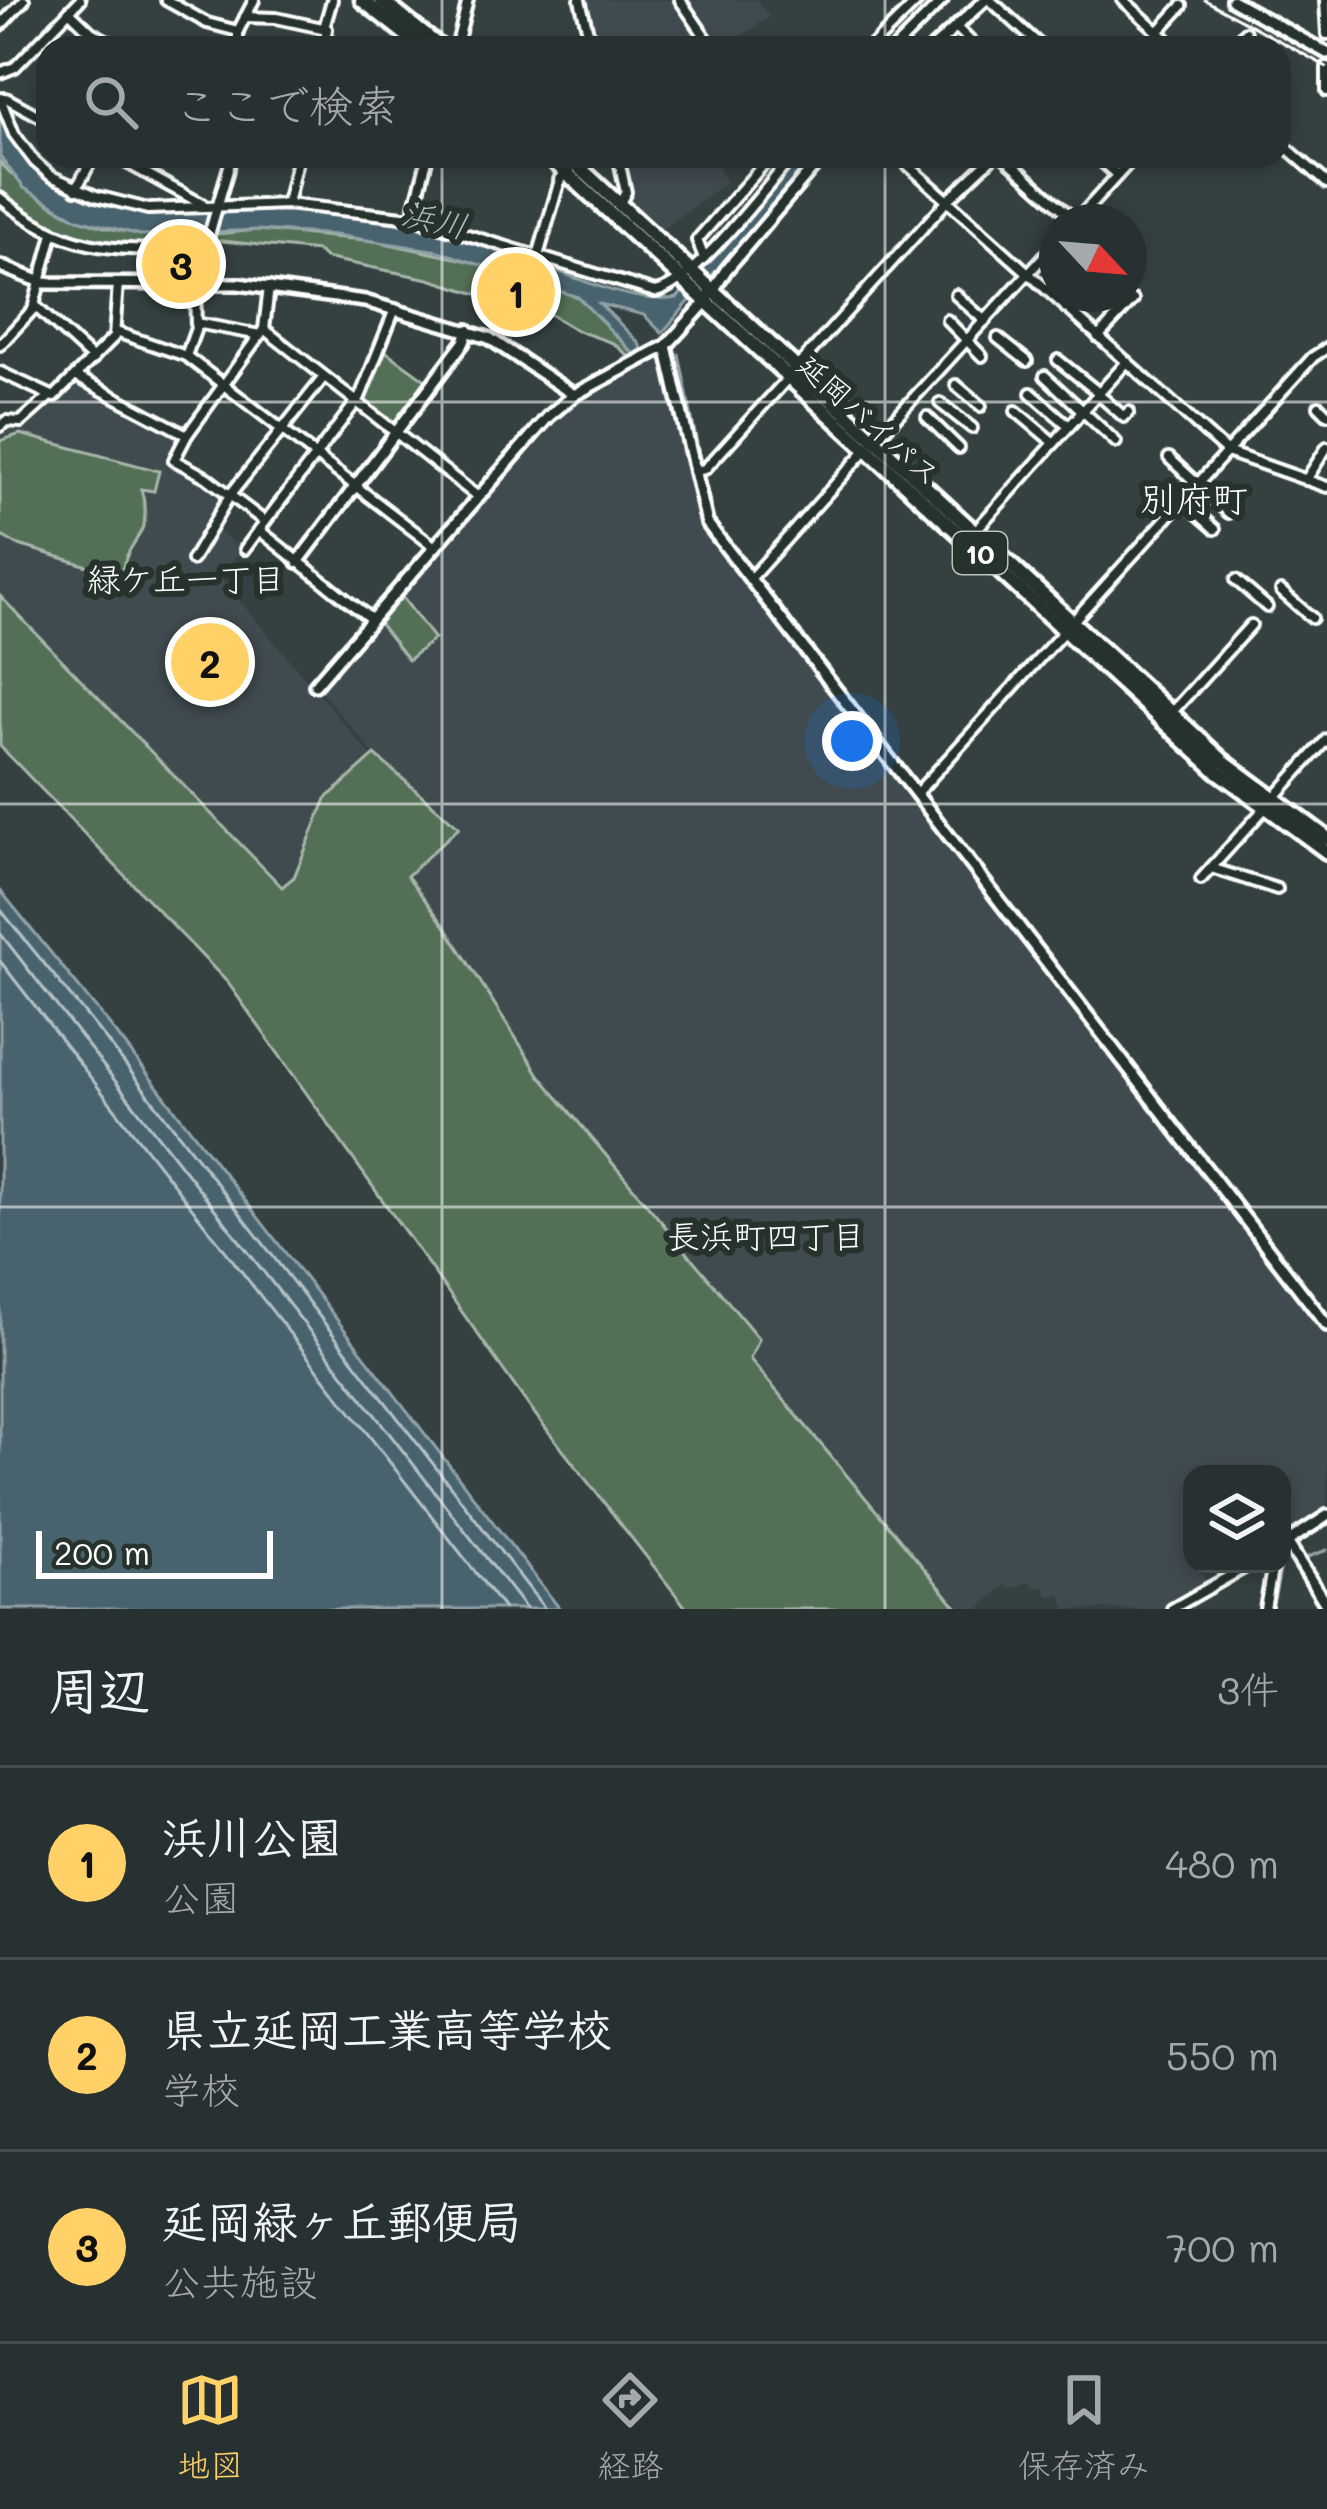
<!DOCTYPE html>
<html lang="ja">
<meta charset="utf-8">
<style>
:root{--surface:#283131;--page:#343d3d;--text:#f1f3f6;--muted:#a5a9ab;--line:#444c4d;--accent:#ffd166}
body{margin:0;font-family:Mali,"Klee One",sans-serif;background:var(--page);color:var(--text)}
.controls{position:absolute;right:36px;bottom:36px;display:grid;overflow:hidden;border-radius:24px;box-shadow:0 6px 18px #0003}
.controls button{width:108px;height:108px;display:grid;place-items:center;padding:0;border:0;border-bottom:3px solid var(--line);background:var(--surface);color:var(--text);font:60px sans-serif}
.compass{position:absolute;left:1039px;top:204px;width:108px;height:108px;border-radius:50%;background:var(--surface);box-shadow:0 6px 18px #0003;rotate:116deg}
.scale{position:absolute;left:36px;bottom:30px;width:237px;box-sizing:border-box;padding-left:12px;border:6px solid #fff;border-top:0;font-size:33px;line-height:42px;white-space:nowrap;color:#fff;-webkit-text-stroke:9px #26332d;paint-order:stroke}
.you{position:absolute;left:852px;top:741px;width:42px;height:42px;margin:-30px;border:9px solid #fff;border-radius:50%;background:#1a73e8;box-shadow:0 0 0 18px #1a73e833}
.badge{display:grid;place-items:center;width:78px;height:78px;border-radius:50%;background:var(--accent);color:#111;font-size:39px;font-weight:700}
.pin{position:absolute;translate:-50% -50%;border:6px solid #fff;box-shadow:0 3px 12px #0006}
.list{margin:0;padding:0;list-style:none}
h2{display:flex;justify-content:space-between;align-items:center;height:156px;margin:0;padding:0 48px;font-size:51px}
h2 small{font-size:39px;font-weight:400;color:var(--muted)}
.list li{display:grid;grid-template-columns:78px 1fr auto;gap:36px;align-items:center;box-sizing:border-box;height:192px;padding:0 48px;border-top:3px solid var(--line)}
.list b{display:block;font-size:45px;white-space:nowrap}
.list p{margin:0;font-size:39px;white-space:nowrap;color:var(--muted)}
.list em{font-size:39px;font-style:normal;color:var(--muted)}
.icon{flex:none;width:66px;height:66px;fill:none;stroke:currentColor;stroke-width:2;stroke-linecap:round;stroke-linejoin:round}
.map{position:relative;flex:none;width:1327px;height:1609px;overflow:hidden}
.search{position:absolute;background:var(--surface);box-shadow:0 6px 18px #0003;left:36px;right:36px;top:36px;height:132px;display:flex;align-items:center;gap:30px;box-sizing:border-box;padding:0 42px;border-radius:36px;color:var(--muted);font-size:45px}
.sheet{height:732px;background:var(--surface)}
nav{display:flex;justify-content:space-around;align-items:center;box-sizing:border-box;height:168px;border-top:3px solid var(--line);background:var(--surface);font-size:33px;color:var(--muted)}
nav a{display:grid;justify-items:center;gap:6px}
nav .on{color:var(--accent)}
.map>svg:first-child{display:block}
</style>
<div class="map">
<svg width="1327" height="1609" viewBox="0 0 1327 1609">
<rect width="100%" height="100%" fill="#354141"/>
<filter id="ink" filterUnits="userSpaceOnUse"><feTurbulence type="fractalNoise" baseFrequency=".00833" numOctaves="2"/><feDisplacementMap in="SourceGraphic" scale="24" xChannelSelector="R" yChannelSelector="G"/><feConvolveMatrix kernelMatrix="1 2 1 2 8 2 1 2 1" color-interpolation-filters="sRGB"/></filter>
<g filter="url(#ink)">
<g fill="#404b4f">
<polygon points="583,0 677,0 709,48 594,48"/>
<polygon points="683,0 757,0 769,17 723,48 716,48"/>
<polygon points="619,156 731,156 719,167 726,182 661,230 630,205"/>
<polygon points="658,360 667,363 703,523 873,743 965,872 1088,1021 1327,1334 1327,1510 1282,1539 1282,1474 1192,1474 1192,1564 1197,1564 1210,1586 1168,1609 1066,1609 1061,1594 1049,1596 1044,1586 1034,1588 1030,1581 1011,1589 1005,1585 978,1609 958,1609 750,1358 759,1339 540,1075 445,926 406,875 458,827 375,755 319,689 561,417 560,413"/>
<polygon points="76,382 181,435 168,463 226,497 211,526 241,549 220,578 373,758 326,799 294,877 283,887 0,596 0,434 7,427 21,428"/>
</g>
<g fill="#526f57" stroke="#a8b7ab" stroke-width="3">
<path d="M0,162C56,224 123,240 204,234L197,246C116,247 66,247 0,194Z"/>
<polygon points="258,230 375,241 474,262 578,297 634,354 630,357 613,343 578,331 544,311 508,298 484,296 429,279 325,258 317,251 213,240 215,234"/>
<polygon points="384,350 427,381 393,426 363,403"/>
<path d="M20,434L159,471L154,491L141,489C155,540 128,533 121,576L16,544L0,535V441Z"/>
<polygon points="0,596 282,887 294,877 326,799 375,755 459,827 407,876 445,926 540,1076 759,1339 750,1359 958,1609 687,1609 531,1409 228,983 0,746"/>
<polygon points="402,597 434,639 408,660 379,623"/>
</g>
<g fill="#48646e" stroke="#91a2a8" stroke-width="3">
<path d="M0,116C17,161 53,189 98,203C149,219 199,213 252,211C291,210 331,213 370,219C412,225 454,235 494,247C546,263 625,307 677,298L797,156H815L662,333L644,315L600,304L638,342L642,349L634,354L578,297L438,251L335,235L258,230L140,235L78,219L24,188L0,157Z"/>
<polygon points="0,890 116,1033 560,1609 0,1609"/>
</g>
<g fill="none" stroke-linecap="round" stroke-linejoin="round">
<g stroke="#b6c1c5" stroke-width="3">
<polyline points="0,909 107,1041 545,1609"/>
<polyline points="0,933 526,1609"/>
<polyline points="0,961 504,1609"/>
</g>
<g stroke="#91a2a8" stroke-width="3">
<polyline points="679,354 701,463"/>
<polyline points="704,477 713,518"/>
<polyline points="721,530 752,572"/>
<polyline points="757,578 758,580"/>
<polyline points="767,592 773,600"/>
<polyline points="782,612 822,664"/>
<polyline points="831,675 836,681"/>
<polyline points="843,690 878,736"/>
<polyline points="908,775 910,777"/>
<polyline points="914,782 917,787"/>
<polyline points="923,795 926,798"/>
<polyline points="932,805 992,884"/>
<polyline points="998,891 1003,897"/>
<polyline points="1005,900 1084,1002"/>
<polyline points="1089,1008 1105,1029"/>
<polyline points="1112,1039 1135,1069"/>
<polyline points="1142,1077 1181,1128"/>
<polyline points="1189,1139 1193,1144"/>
<polyline points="1196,1148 1272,1246"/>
<polyline points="1317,1305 1327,1318"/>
<polyline points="1305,1558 1327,1550"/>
<polyline points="1272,1609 1281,1567"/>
</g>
<defs>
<g id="minor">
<polyline points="166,0 207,23 238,31"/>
<polyline points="580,0 592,48"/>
<polyline points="680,0 713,48"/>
<polyline points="990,0 1043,48"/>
<polyline points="1123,0 1176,48"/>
<polyline points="1325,0 1327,34"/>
<polyline points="69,11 91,32 121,48"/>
<polyline points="245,17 276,18 327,29 323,48"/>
<polyline points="0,26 24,0"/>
<polyline points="956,27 977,48"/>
<polyline points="324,28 332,0"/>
<polyline points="1158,32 1182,6"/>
<polyline points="238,48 238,31 254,0"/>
<polyline points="456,48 468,0"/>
<polyline points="870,48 919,0"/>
<polyline points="895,48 943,0"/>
<polyline points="1231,48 1245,32"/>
<polyline points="1327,67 1327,91"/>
<polyline points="0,73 15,67 80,0"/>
<path d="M0,98L14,134L35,162L51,176L96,196L148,209L287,204L412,218L655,292C691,287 766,187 793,156"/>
<polyline points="0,99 6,98 48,121"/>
<polyline points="1279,141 1327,183"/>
<polyline points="114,156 202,204"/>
<polyline points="232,156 195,283 196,328 186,356 435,547"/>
<polyline points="618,156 626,192 620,203"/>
<polyline points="898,156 1227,452 1327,487"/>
<polyline points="1003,156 1076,221"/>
<polyline points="1096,156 1117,175"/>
<polyline points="76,189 94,156"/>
<path d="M0,198C70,256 119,250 204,249"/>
<polyline points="287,204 298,156"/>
<polyline points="412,218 428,156"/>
<polyline points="1076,221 1135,156"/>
<polyline points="53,234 34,305 93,359"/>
<polyline points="538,256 560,180"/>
<polyline points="704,258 697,240 771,156"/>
<polyline points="956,295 985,321"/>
<polyline points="1066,308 1078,294"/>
<polyline points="947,320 982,356"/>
<polyline points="196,323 260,335"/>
<polyline points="264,329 478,497"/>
<polyline points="116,332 186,356"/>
<polyline points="1098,337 1133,300"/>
<polyline points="998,338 1027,361"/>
<polyline points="0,345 36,306"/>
<polyline points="1058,360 1099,393"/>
<polyline points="797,367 947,201 994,156"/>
<polyline points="0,372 54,397 114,337 118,283"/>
<polyline points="1045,376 1116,442"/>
<polyline points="77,377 187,435"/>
<polyline points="956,385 981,406"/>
<polyline points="1031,393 1069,426"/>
<polyline points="1098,394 1124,417 1129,412"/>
<polyline points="940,403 972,428"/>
<polyline points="1319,406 1327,414"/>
<polyline points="1016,411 1054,443"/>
<polyline points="927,417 959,448"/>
<polyline points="0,426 7,421 21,422 50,396"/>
<polyline points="875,440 1057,242"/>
<polyline points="1169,458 1229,513"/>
<polyline points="694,471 705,469 789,377"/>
<polyline points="1306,480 1327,447"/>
<polyline points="1183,501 1215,529"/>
<polyline points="264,521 206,477 174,460 187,435 264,329 269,287"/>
<polyline points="975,531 1127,362"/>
<polyline points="245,549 259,530"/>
<polyline points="192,560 230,495 324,377"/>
<polyline points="751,578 866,450"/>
<polyline points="1236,580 1267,607"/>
<polyline points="1281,591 1312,618"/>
<polyline points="372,620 259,530 360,397 395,309"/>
<polyline points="1172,712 1251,625"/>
<polyline points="917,793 1313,357 1327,348"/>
<polyline points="1274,798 1327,739"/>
<polyline points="1211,868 1277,889"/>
<polyline points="1201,879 1265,808"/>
<polyline points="1172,1609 1251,1564"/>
<polyline points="1265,1609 1273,1564"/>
</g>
<g id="tertiary">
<polyline points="1232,0 1327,53"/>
<polyline points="933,48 985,0"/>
<polyline points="560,180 582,156"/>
<polyline points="0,266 44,283 238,284 365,301 489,338 574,395"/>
<polyline points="666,346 707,523 1327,1325"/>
<polyline points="298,562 464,342 468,330"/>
<polyline points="315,685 548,417 574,395 666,346 706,302 726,270 823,156"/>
<polyline points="1327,1516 1287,1542 1327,1606"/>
</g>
<g id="trunk">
<polyline points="362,0 423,48"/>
<polyline points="381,0 441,48"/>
<polyline points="548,156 1216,770 1327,852"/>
<polyline points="567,156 1222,760 1327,838"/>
</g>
</defs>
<use href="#minor" stroke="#fff" stroke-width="16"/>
<use href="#tertiary" stroke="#fff" stroke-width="18"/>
<use href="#trunk" stroke="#fff" stroke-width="21"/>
<use href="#minor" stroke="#26332d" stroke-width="8"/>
<use href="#tertiary" stroke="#26332d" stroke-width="9"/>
<use href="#trunk" stroke="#26332d" stroke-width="12"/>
<polyline stroke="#fff" stroke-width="3" points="1205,0 1327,67"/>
</g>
</g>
<path fill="none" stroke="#fff" stroke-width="3" stroke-opacity="0.55" d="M442,0V48M885,0V48M442,156V1609M885,156V1609M0,402H1327M0,804H1327M0,1207H1327"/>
<g text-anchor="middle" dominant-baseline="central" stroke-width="12" stroke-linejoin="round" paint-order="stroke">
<rect fill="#26332d" stroke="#bec2c0" stroke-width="3" x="953" y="532" width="54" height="42" rx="9"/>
<g font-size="27" font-weight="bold" fill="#fff">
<text x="980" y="553">10</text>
</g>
<g font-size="30" fill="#fff" stroke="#26332d">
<text transform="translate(870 419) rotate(42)">延岡バイパス</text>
</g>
<g font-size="33" font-style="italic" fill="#adb9be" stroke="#26332d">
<text transform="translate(435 218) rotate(13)">浜川</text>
</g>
<g font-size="33" fill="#fff" stroke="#26332d">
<text x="186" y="577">緑ケ丘一丁目</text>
<text x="766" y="1234">長浜町四丁目</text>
</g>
<g font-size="36" fill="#fff" stroke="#26332d">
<text x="1194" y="497">別府町</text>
</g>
</g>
</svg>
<div class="controls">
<button><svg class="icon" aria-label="layers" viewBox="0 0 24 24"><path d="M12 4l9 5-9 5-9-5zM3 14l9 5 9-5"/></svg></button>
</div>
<svg class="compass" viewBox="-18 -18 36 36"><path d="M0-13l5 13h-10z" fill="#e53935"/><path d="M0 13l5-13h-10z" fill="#a5a9ab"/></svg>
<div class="scale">200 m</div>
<div class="you"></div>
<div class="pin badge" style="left:516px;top:292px">1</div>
<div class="pin badge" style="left:210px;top:662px">2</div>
<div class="pin badge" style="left:181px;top:264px">3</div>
<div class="search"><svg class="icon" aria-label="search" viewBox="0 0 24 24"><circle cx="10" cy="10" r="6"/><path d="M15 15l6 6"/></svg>ここで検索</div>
</div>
<section class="sheet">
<h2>周辺<small>3件</small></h2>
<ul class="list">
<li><span class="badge">1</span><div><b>浜川公園</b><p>公園</p></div><em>480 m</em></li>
<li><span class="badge">2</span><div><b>県立延岡工業高等学校</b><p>学校</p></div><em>550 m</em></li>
<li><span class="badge">3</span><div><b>延岡緑ヶ丘郵便局</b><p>公共施設</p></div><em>700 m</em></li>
</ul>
</section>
<nav>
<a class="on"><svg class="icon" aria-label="map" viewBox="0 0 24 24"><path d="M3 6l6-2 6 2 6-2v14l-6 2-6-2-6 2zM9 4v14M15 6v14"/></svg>地図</a>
<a><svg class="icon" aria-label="directions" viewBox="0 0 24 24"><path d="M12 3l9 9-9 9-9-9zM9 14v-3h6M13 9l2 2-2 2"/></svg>経路</a>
<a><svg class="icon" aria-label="saved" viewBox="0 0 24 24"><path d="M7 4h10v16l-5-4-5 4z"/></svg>保存済み</a>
</nav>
